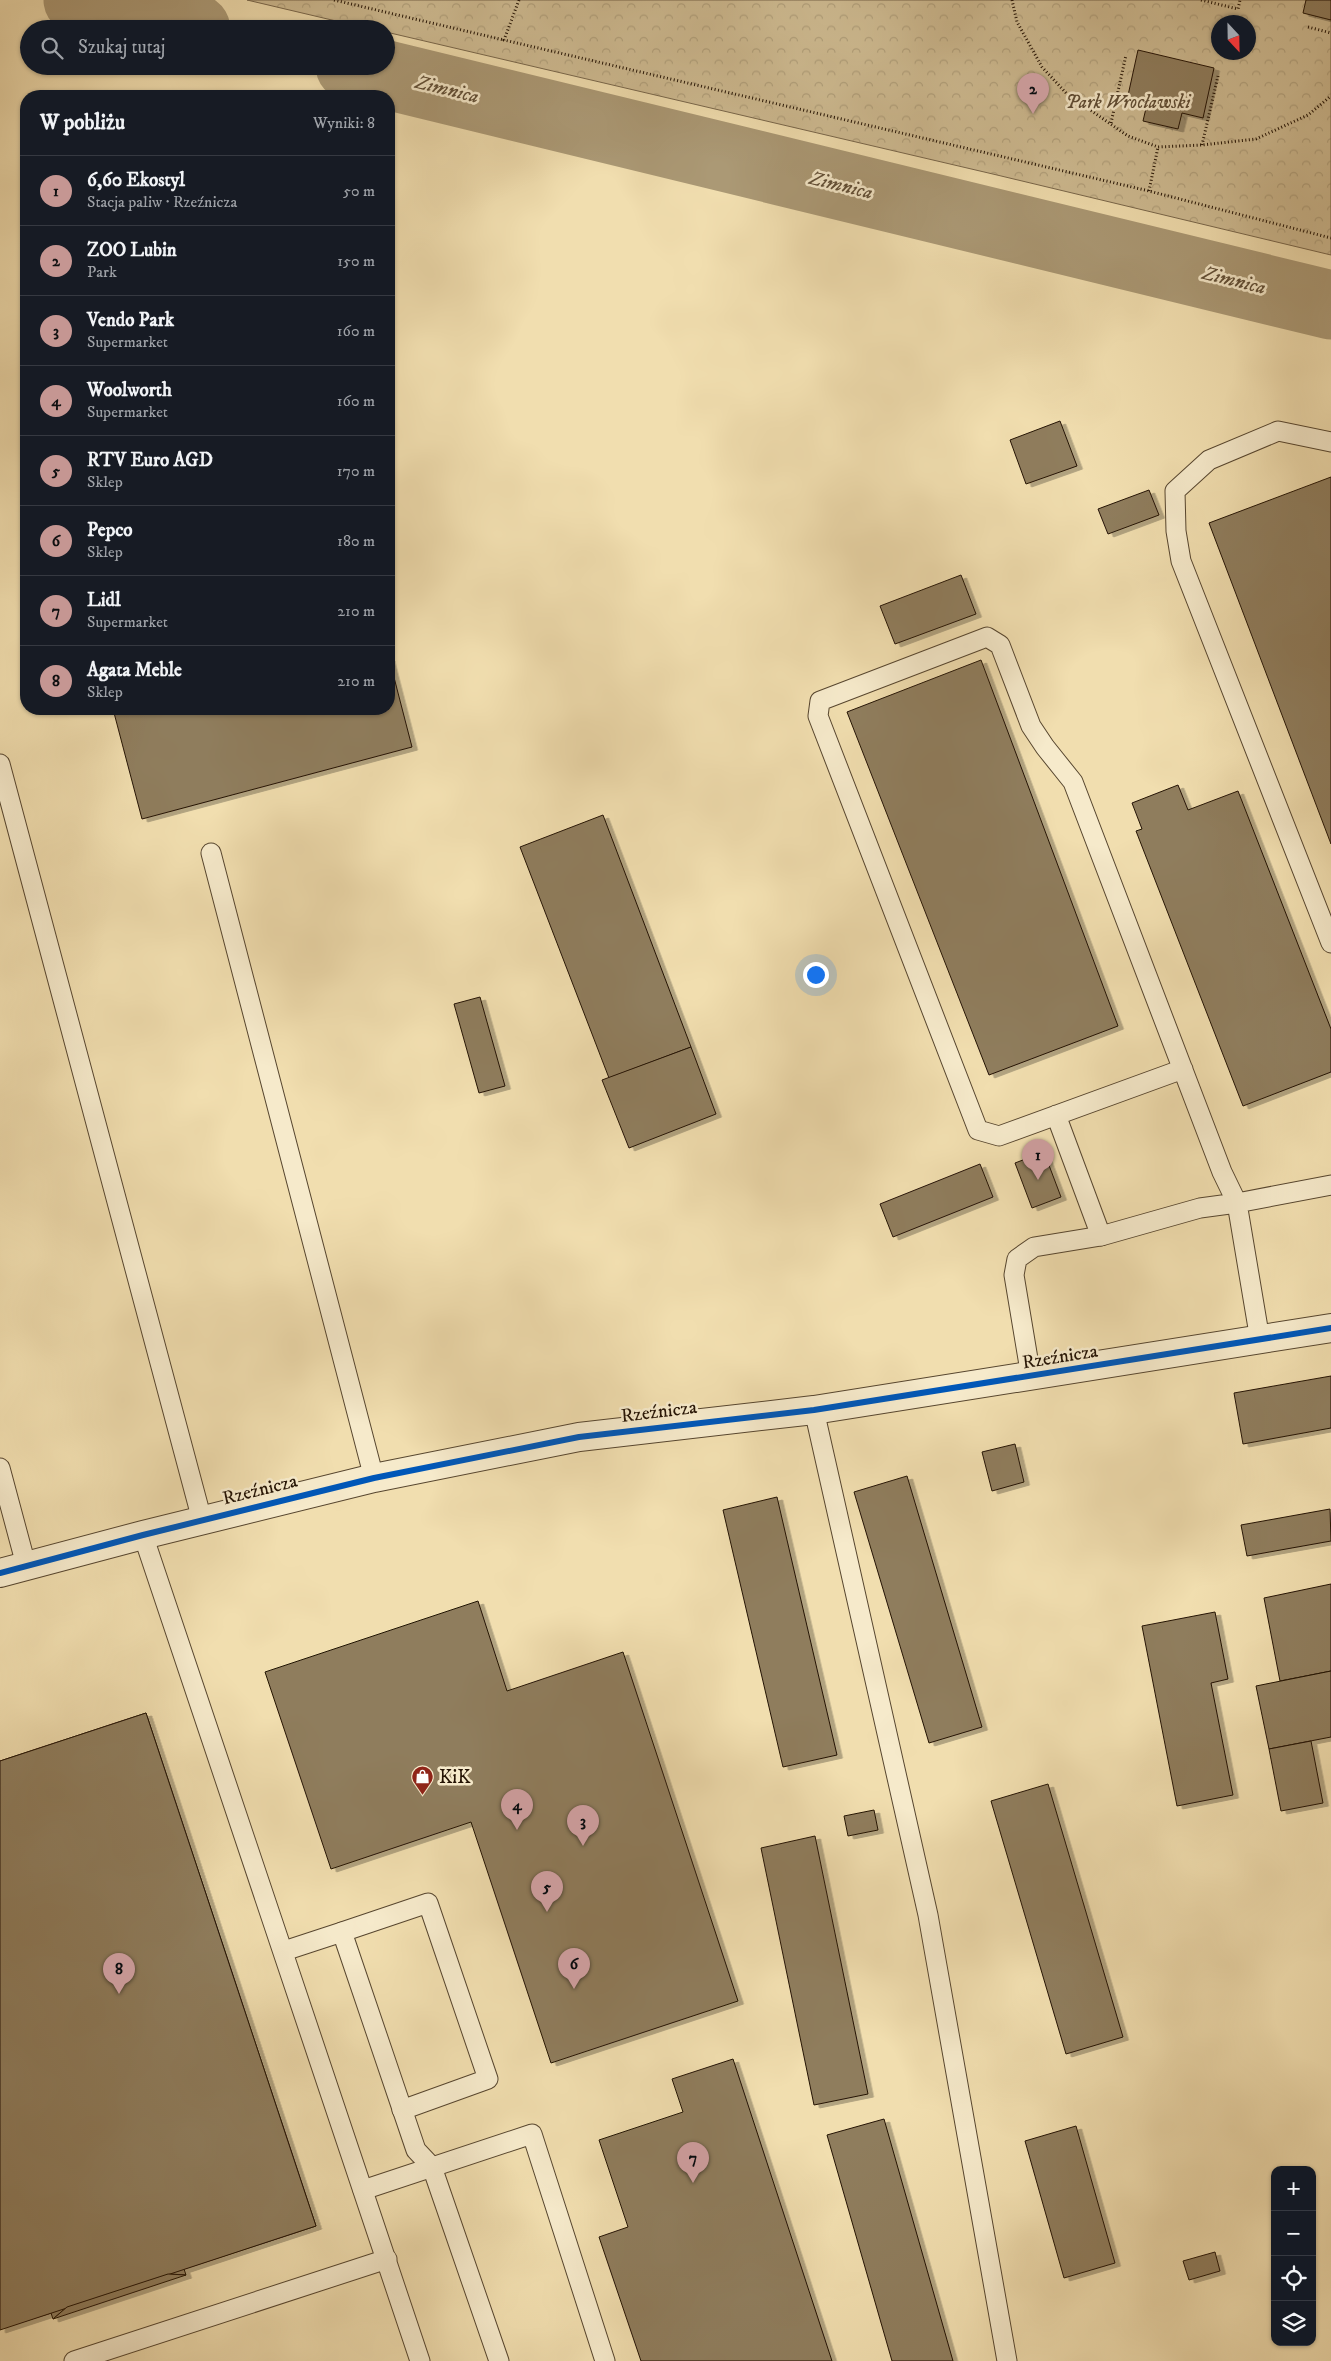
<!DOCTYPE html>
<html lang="pl">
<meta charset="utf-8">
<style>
:root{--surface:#171b24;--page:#242831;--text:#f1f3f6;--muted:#9ea1a6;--line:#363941;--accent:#c59692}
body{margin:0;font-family:"IM FELL DW Pica",serif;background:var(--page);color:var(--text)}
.controls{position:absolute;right:15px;bottom:15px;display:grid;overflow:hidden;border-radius:10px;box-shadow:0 1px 4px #0004}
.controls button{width:45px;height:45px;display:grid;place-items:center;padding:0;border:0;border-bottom:1px solid var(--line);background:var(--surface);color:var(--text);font:25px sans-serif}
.compass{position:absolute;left:1211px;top:15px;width:45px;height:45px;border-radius:50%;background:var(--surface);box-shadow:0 1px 4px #0004;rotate:158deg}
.you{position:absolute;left:815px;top:974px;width:18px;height:18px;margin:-12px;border:4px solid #fff;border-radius:50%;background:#1a73e8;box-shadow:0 0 0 8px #1a73e833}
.badge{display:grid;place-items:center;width:32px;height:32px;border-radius:50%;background:var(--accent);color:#111;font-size:16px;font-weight:700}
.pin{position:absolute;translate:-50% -41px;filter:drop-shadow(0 1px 2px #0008)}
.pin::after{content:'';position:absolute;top:26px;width:18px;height:15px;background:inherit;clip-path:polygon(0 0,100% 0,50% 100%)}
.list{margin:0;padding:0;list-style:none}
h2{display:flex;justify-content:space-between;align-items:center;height:65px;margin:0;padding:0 20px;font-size:21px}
h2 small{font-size:16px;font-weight:400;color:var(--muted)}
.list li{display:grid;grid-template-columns:32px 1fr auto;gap:15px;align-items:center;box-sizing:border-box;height:70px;padding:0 20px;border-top:1px solid var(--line)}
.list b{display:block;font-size:19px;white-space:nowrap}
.list p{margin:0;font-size:16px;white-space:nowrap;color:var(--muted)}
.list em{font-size:16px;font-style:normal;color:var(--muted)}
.icon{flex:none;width:28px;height:28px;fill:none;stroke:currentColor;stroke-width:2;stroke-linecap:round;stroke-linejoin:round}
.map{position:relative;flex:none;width:1331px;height:2361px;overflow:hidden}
.search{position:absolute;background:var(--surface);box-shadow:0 1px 4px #0004;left:20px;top:20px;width:375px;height:55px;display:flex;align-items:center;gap:12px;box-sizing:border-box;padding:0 18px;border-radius:28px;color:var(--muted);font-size:19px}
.panel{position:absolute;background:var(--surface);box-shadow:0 1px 4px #0004;left:20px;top:90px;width:375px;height:625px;border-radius:20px}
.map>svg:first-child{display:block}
</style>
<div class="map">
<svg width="1331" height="2361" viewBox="0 0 1331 2361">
<defs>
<pattern id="forest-crowns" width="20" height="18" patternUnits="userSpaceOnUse" patternTransform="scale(1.25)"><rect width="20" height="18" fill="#cebb92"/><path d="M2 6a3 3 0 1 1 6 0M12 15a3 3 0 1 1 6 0" fill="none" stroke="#b1a07c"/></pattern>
<filter id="shadow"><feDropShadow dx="5.5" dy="3" stdDeviation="0" flood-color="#0004"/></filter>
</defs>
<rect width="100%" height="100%" fill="#f1deaf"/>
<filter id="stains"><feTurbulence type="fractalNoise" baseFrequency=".004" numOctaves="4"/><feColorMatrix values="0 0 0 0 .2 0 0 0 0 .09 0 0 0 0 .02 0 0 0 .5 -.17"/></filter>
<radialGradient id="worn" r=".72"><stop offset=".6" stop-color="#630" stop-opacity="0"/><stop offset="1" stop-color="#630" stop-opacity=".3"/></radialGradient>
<path fill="url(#forest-crowns)" stroke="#79674b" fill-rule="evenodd" d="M247,0H1331V255L997,175L386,32V29H370ZM1218,22H1248V52H1218Z"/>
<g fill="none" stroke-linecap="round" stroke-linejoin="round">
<g stroke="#ab9975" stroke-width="69">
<polyline points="78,0 196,29"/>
<polyline points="350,66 1331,305"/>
</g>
</g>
<g fill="#8f7d5d" stroke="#241304" filter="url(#shadow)">
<polygon points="1306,0 1331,0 1331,20 1303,13"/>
<polygon points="1138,50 1214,68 1203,118 1182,113 1178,129 1143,121 1147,104 1127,100"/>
<polygon points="1060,421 1077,466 1026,484 1010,440"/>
<polygon points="1331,477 1331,844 1209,523"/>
<polygon points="1149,490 1159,515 1108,534 1098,509"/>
<polygon points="961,575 976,614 895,644 880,606"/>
<polygon points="389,658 412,747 142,819 113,709 389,709"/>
<polygon points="981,660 1118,1026 989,1075 847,712"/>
<polygon points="1178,785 1188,810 1238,791 1331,1029 1331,1072 1243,1106 1136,831 1142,829 1132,803"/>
<polygon points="603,815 691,1047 609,1078 520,847"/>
<polygon points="480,997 505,1086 479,1093 454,1004"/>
<polygon points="691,1047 716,1114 629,1148 602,1080"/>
<polygon points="1044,1152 1061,1197 1032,1208 1015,1163"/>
<polygon points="980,1164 993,1197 893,1237 880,1204"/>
<polygon points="1331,1376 1331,1428 1243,1444 1234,1393"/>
<polygon points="1015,1444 1024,1482 992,1491 982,1452"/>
<polygon points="907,1476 982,1727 929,1743 854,1492"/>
<polygon points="777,1497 837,1755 783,1767 723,1510"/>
<polygon points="1330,1509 1331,1541 1247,1556 1241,1525"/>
<polygon points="1331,1584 1331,1671 1280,1681 1264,1598"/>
<polygon points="478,1601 507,1691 623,1652 738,2001 551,2063 471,1822 331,1869 265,1672"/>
<polygon points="1215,1612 1228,1679 1211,1683 1233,1795 1177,1806 1142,1626"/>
<polygon points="1331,1671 1331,1737 1269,1749 1256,1686"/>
<polygon points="146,1713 316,2226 184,2269 186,2275 168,2274 164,2264 64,2296 67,2307 53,2319 51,2313 0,2329 0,1761"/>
<polygon points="146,1713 316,2226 0,2330 0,1761"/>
<polygon points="1311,1741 1323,1803 1281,1811 1269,1749"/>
<polygon points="1048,1784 1123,2037 1066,2054 991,1801"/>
<polygon points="874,1810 878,1830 848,1836 844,1816"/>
<polygon points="815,1836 868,2094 814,2105 761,1848"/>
<polygon points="733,2059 832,2361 641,2361 599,2237 628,2227 599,2140 683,2112 672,2079"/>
<polygon points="884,2119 953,2361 892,2361 827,2135"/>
<polygon points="1076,2126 1115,2263 1064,2278 1025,2141"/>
<polygon points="1215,2252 1220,2271 1189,2280 1183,2261"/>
<polygon points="168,2274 186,2275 53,2319 67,2307"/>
</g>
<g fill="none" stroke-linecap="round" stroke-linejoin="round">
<defs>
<g id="lane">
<polyline points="1331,442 1278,431 1209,460 1175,491 1176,531 1181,561 1331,943"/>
<polyline points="0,764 202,1520"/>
<polyline points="211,853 374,1478"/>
<polyline points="1056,1115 1101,1236 1200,1208 1237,1203 1222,1172 1073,782 1045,747 1031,726 1000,645 987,637 820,701 818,716 978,1130 999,1136 1183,1069"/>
<polyline points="1260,1340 1237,1203 1331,1185"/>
<polyline points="1031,1377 1014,1275 1017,1259 1034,1247 1101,1236"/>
<polyline points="814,1410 928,1915 1007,2361"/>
<polyline points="0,1468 26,1565"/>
<polyline points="143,1535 420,2361"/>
<polyline points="342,1932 428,1903 488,2079 402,2110"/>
<polyline points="284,1951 342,1932 416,2150 432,2167 499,2361"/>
<polyline points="363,2190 532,2134 605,2361"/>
<polyline points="74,2361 387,2259"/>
</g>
<polyline id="street" points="0,1573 143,1535 374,1478 579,1437 814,1410 1331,1328"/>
</defs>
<use href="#lane" stroke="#57462f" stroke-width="21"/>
<use href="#street" stroke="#57462f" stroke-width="30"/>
<g stroke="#241304" stroke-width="3" stroke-dasharray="1 2.5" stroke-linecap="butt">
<polyline points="334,0 504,40"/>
<polyline points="519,0 504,40 1149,191 1331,238"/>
<polyline points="1012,0 1017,22 1042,67 1067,94 1128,136 1158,147 1202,145 1256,139 1308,115 1331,96"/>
<polyline points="1201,0 1238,9 1240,0"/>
<polyline points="1308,27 1331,33"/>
<polyline points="1111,123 1126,55"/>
<polyline points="1202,145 1218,76"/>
<polyline points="1149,191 1158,147"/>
</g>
<use href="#lane" stroke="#f6eacb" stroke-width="19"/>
<use href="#street" stroke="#f6eacb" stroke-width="28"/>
<defs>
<polyline id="cycleway" points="0,1573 143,1535 374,1478 579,1437 814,1410 1331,1328"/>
</defs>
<use href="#cycleway" stroke="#f6eacb" stroke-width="9"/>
<use href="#cycleway" stroke="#0057b8" stroke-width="6"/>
</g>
<defs>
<symbol id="shop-pin" viewBox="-11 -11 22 30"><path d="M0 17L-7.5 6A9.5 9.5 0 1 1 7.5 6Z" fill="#8f2418" stroke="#f6eacb"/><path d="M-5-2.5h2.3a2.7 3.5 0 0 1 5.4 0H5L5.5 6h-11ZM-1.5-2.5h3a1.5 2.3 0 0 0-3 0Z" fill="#fff"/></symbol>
</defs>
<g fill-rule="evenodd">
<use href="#shop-pin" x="410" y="1764" width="25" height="34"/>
</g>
<g text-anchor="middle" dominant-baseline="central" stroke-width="5" stroke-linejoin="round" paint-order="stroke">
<g font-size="19" font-style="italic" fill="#604e36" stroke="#f6eacb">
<text x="1128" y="102">Park Wrocławski</text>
</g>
<g font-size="19" fill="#241304" stroke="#f6eacb">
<text transform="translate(1060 1357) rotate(-9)">Rzeźnicza</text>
<text transform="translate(659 1412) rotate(-7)">Rzeźnicza</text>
<text transform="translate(260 1490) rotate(-14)">Rzeźnicza</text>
</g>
<g font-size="19" fill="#241304" stroke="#f6eacb" text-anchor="start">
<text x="439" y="1777">KiK</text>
</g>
<g font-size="20" font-style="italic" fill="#614f37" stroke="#f6eacb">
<text transform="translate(447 90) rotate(14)">Zimnica</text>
<text transform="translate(841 186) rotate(14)">Zimnica</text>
<text transform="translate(1234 281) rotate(14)">Zimnica</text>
</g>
</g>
<rect width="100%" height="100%" filter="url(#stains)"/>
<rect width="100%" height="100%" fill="url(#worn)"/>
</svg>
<div class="controls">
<button>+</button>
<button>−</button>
<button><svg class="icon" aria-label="locate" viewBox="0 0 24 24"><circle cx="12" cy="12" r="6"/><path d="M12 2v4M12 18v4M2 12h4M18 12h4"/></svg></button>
<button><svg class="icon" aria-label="layers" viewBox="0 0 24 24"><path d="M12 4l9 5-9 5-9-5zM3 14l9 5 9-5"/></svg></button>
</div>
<svg class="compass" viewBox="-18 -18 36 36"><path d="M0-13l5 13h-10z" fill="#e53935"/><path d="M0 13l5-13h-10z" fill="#9ea1a6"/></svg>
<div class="you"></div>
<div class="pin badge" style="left:1038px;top:1180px">1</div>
<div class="pin badge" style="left:1033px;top:114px">2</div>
<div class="pin badge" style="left:583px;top:1846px">3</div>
<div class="pin badge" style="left:517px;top:1830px">4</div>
<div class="pin badge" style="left:547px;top:1912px">5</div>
<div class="pin badge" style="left:574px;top:1989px">6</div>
<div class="pin badge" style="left:693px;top:2183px">7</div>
<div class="pin badge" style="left:119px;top:1994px">8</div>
<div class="search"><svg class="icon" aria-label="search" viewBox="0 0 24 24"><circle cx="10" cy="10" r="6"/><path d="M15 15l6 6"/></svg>Szukaj tutaj</div>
<section class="panel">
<h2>W pobliżu<small>Wyniki: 8</small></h2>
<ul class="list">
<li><span class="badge">1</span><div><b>6,60 Ekostyl</b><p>Stacja paliw · Rzeźnicza</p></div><em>50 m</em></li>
<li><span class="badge">2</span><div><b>ZOO Lubin</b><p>Park</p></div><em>150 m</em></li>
<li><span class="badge">3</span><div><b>Vendo Park</b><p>Supermarket</p></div><em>160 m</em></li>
<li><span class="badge">4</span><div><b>Woolworth</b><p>Supermarket</p></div><em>160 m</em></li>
<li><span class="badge">5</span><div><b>RTV Euro AGD</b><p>Sklep</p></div><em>170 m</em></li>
<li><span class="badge">6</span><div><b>Pepco</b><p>Sklep</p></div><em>180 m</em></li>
<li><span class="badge">7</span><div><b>Lidl</b><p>Supermarket</p></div><em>210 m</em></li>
<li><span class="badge">8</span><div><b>Agata Meble</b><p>Sklep</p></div><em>210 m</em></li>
</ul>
</section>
</div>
